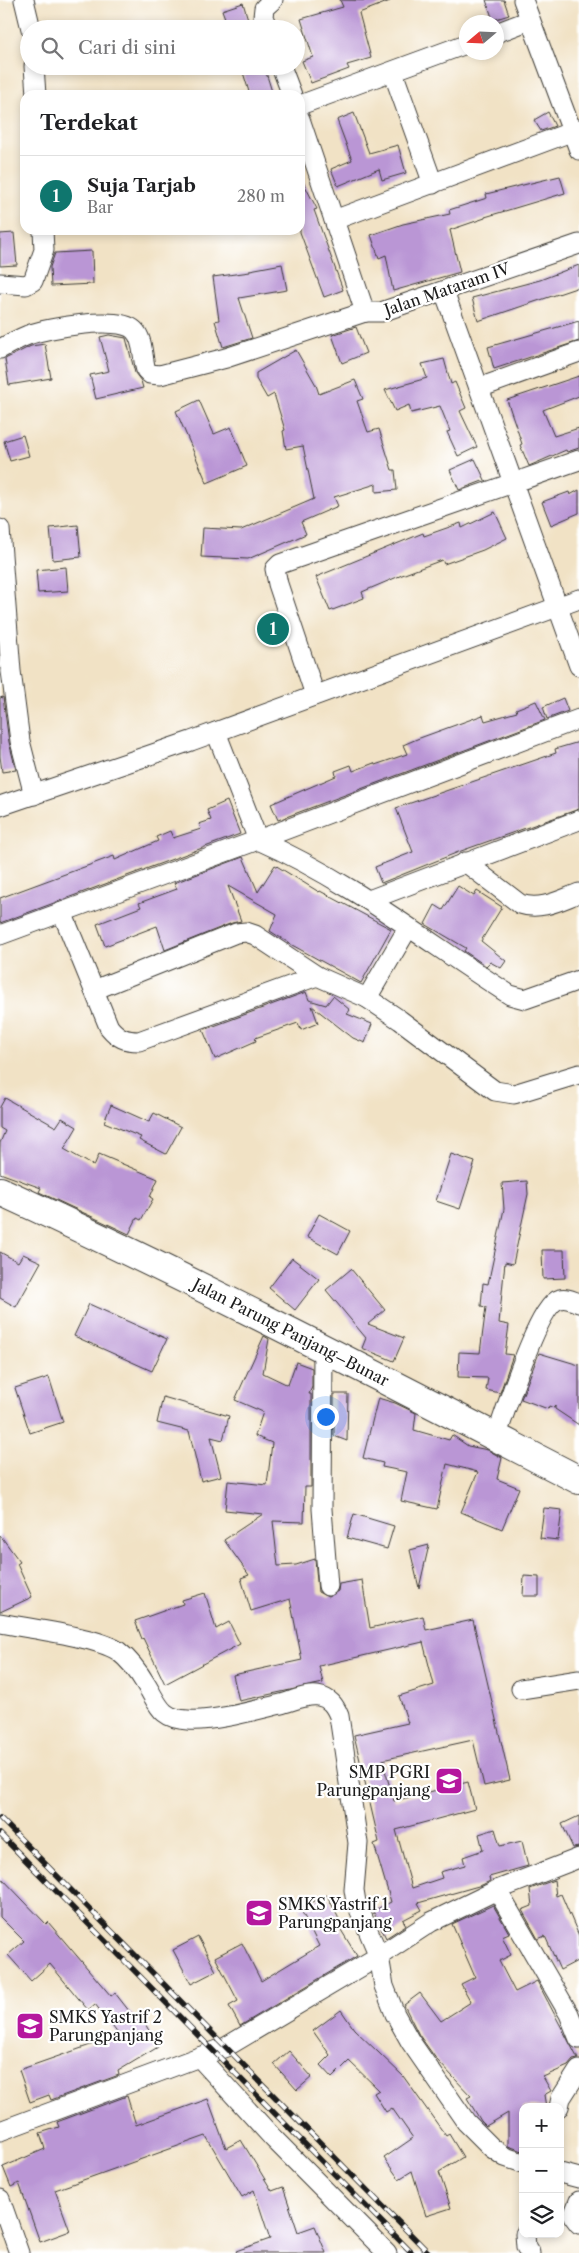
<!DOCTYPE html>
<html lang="id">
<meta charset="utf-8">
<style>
:root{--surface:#fff;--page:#f2f2f2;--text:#202124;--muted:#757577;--line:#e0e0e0;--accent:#0f766e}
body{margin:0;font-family:"Libre Caslon Text",serif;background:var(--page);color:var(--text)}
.controls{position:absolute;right:15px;bottom:15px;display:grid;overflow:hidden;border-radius:10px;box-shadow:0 2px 8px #0003}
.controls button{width:45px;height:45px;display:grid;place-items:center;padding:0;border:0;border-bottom:1px solid var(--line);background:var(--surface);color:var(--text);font:25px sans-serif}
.compass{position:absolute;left:459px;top:15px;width:45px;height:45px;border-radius:50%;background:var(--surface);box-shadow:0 2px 8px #0003;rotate:251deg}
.you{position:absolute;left:325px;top:1416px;width:18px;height:18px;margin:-12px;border:4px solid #fff;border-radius:50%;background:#1a73e8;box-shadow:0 0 0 8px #1a73e833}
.badge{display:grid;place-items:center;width:32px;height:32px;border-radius:50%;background:var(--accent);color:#fff;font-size:16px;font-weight:700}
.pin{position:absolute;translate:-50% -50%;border:2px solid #fff;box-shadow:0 1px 5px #0006}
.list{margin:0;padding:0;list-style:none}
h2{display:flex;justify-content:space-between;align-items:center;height:65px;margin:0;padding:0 20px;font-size:21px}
h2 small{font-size:16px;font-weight:400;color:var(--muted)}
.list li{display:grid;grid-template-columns:32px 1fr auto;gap:15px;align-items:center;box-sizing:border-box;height:80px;padding:0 20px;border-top:1px solid var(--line)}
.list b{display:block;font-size:19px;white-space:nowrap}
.list p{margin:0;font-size:16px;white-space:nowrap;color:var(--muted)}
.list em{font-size:16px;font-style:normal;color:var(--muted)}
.icon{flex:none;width:28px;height:28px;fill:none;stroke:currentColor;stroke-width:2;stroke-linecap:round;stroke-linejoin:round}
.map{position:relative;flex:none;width:579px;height:2253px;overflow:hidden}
.search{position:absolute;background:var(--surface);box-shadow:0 2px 8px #0003;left:20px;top:20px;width:285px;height:55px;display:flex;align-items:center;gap:12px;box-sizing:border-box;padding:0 18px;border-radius:28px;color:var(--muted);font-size:19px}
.panel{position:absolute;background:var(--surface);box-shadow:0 2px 8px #0003;left:20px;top:90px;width:285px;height:145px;border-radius:15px}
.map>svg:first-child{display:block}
</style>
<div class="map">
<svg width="579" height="2253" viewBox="0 0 579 2253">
<rect width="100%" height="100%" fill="#fff"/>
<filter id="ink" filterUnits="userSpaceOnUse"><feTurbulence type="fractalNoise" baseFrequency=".02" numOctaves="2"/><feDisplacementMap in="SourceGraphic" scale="10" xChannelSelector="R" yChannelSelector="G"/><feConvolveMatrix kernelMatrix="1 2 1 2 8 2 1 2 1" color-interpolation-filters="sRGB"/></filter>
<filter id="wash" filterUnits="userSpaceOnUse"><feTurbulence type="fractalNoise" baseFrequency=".0096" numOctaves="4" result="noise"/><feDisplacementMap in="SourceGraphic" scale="20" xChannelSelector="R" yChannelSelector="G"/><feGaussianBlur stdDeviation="1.12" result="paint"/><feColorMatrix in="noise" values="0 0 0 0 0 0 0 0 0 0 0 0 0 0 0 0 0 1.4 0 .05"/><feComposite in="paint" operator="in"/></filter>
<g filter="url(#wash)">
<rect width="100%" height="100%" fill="#f1e2c5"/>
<g id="blocks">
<g fill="#ba96d5">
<polygon points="340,0 390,1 359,13 371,58 347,65 349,69 311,83 302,61 313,57 301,19 343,7"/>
<polygon points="486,0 504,0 509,15 493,20"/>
<polygon points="243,3 251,29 229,29 222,10"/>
<polygon points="241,66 264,66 273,95 250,95"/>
<polygon points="548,112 555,126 541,131 534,120"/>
<polygon points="354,113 369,153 398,145 406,173 382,180 379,169 338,186 331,169 352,160 337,120"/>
<polygon points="300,176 317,209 314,210 343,290 324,297 300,232"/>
<polygon points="560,176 565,193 485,217 485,218 450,230 460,272 393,291 386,255 379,258 371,235 403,224 450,214 449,210 487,198 486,194"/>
<polygon points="14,233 17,265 0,266 0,234"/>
<polygon points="92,251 93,284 51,286 50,267 55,253"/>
<polygon points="282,264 287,290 239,298 252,338 223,347 215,321 219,320 213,277 250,272 250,270"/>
<polygon points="579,265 579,287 478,321 472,298 540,280"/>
<polygon points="579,321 579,341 494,369 488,347"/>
<polygon points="356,327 366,353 342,363 332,335"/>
<polygon points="109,335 126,338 135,373 141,381 143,388 96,399 90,375 109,371 100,337"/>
<polygon points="45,344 51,378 9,385 5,359 31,346"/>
<polygon points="296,350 316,385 319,394 355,380 363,399 357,401 368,432 379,429 392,470 395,470 397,490 376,492 376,484 334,497 338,506 301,522 306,534 248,559 201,557 203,528 241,530 314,499 303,446 286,449 283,431 285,430 274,394 267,398 256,379 256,373"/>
<polygon points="444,359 451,384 455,382 466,408 460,411 477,447 458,456 447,432 450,431 440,406 411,413 409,405 395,411 385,390 427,378 422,364"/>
<polygon points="579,376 579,396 543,410 554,436 579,428 579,448 567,452 566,450 529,466 520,445 522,444 507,400"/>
<polygon points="199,400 214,434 231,427 247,466 207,483 176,411"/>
<polygon points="23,435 29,456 10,461 4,441"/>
<polygon points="475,459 485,480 459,490 450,470"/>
<polygon points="579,490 579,513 551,525 542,502 569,492 570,495"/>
<polygon points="495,512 507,538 483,550 444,564 442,560 402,575 362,592 364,598 330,611 316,577 423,533 424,536 461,523 462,528"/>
<polygon points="78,525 81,557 53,560 50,528"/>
<polygon points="66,567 68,591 38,593 36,570"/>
<polygon points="3,697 9,742 16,770 2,772 0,756 0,698"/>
<polygon points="563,698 568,711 547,719 543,707"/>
<polygon points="536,701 545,720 278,820 271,804 336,776 335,771 351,765 353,771 374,763 375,765 407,754 403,745 417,739 483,715 485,721 517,712 516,709"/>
<polygon points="579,742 579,809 461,851 381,883 375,867 413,852 396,808 556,753 555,749"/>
<polygon points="227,801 240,834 0,923 0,898 114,856 115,860 158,841 156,837 170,831 173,838 201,829 199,824 211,820 207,810"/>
<polygon points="243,857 258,892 275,865 319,892 320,891 391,929 361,983 292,945 270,931 277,914 228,886 241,921 232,923 165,950 157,926 105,946 97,924 141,907 139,903 177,889 174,883"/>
<polygon points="458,886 474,896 477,891 502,907 481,941 506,961 501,968 490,962 486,966 464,951 466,948 425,924 435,905 443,910"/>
<polygon points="306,992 309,1000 326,1005 333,996 350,1010 347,1014 372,1024 365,1043 353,1038 312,1006 318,1023 301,1030 298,1023 255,1038 256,1041 215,1059 203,1030"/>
<polygon points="5,1098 56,1127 62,1118 77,1127 64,1149 94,1166 99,1154 158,1179 150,1197 153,1199 141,1220 137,1218 129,1234 39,1192 41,1188 0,1173 0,1143 5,1131 0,1128 0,1107"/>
<polygon points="111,1105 149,1122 154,1113 181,1127 166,1154 139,1140 141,1137 104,1122"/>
<polygon points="451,1154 475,1162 460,1209 436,1201"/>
<polygon points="527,1181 528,1194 513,1264 505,1262 499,1323 509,1325 505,1354 513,1355 500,1393 486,1390 488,1378 458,1377 459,1352 480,1353 486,1307 481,1306 483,1283 488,1284 504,1209 502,1183"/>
<polygon points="319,1214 350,1231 338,1254 307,1237"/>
<polygon points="542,1250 564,1250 565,1278 543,1279"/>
<polygon points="0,1252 18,1262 23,1254 41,1262 16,1307 0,1298"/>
<polygon points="292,1258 319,1279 295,1310 269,1288"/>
<polygon points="351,1269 385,1310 368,1324 404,1338 394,1361 362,1348 366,1338 326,1290"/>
<polygon points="89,1304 167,1339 152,1371 74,1336"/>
<polygon points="264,1336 269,1339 263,1373 288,1385 296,1362 312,1368 312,1387 309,1394 311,1394 311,1487 305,1487 304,1522 273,1521 278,1566 296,1565 315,1559 318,1592 328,1597 338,1591 339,1584 362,1580 370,1628 423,1616 426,1630 473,1620 510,1780 484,1786 473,1740 382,1760 394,1801 468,1782 475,1809 396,1830 412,1888 442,1878 440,1872 465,1865 463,1857 483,1850 479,1834 495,1829 500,1846 522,1841 528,1866 489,1877 490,1881 482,1885 418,1903 422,1910 403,1920 406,1925 386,1938 373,1911 391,1902 374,1844 379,1842 354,1735 408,1723 399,1696 434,1685 423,1642 319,1666 323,1683 239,1701 233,1675 302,1660 290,1599 251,1611 241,1578 249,1575 224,1540 263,1514 225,1510 228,1481 267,1485 272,1443 255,1436 263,1412 235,1400"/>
<polygon points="539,1353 579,1365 579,1425 555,1409 555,1405 554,1408 549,1406 548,1409 521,1399"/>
<polygon points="49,1377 63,1422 30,1433 15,1388"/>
<polygon points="334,1394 348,1394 347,1441 334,1436"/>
<polygon points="163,1397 229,1416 223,1440 211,1437 221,1476 201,1481 189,1431 157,1423"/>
<polygon points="378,1398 395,1403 416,1413 414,1430 449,1440 452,1435 468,1446 488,1450 502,1458 497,1479 519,1488 502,1529 461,1512 478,1472 447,1464 437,1509 401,1501 407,1472 382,1467 383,1463 363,1458"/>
<polygon points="544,1508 562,1510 558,1540 540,1538"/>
<polygon points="354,1514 394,1526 387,1549 347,1538"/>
<polygon points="0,1535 20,1562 17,1564 32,1597 0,1612"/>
<polygon points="429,1545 419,1588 410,1550"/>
<polygon points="524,1576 539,1577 539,1596 523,1596"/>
<polygon points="205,1593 216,1629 229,1622 240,1644 165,1684 143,1638 142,1639 135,1621 183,1604 182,1600"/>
<polygon points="579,1816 579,1847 573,1848 562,1824"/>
<polygon points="0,1876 46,1924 48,1922 111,1996 115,1993 137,2021 142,2018 158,2047 118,2071 119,2075 51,2100 49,2095 30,2102 19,2070 119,2035 95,2004 88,2010 50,1964 31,1981 8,1955 24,1941 0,1917"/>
<polygon points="554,1880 556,1896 561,1894 579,1936 579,1960 560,1970 545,1936 538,1939 522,1910 532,1906 530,1889"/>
<polygon points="327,1895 341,1923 338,1925 357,1956 240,2026 229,2006 238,2001 215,1957 242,1943 261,1981 319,1946 300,1908"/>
<polygon points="493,1905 509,1933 502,1936 511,1955 499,1961 515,1992 537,1981 578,2059 573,2060 568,2066 543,2077 551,2091 544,2095 546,2107 523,2107 523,2151 508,2146 508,2113 486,2126 481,2121 467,2098 471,2096 437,2060 419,2035 404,2005 420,1993 441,2021 471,2002 461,1984 475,1977 452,1924"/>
<polygon points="198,1937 216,1971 191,1984 173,1950"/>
<polygon points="341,2010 354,2029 403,2076 446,2136 449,2134 463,2157 439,2172 451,2208 426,2216 412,2171 399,2179 384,2158 413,2138 392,2108 386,2112 374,2093 379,2090 349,2061 332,2078 320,2065 330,2055 313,2031"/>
<polygon points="289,2051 312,2077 297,2090 274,2064"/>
<polygon points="127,2096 136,2125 208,2099 226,2148 241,2140 272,2191 283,2187 298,2232 315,2226 326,2253 237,2253 236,2251 270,2239 254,2190 242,2197 206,2136 55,2190 70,2231 40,2242 19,2183 11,2187 3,2167 45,2149 40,2133 59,2127 57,2122"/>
</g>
</g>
</g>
<g filter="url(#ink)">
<use href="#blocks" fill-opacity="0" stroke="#3c3a35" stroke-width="1"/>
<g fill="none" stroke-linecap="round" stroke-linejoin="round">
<defs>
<g id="street">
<polyline points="24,0 31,29"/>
<polyline points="523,0 579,150"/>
<polyline points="268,29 263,17 264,8 273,0"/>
<polyline points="496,33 530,20"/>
<polyline points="34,66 36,95"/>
<polyline points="281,66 292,95"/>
<polyline points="393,72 433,184"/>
<polyline points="300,105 466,44"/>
<polyline points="300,119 365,312"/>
<polyline points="334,220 579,129"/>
<polyline points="0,283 26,285 33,281 44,250 43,230"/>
<polyline points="444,291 579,666"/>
<polyline points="365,312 381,312 579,244"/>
<path d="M0,349C9,344 18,339 28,335C47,328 118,315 134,330C144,339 142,358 146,370L150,374L160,375L226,358L365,312"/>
<polyline points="479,388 579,352"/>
<polyline points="0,529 11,671 20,741 34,795"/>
<polyline points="315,695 278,584 275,569 280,564 579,460"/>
<path d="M216,732L258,840C349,880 427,942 510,995L525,999L579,980"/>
<polyline points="0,806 191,741 579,599"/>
<path d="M465,862L520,904C541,911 560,900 579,893"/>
<polyline points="369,900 579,820"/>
<path d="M62,912L109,1027C118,1038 125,1041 139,1041L317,976"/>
<polyline points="0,935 258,840 579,719"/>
<polyline points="94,990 236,933 246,932 255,935 317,976 367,998 400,1020 495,1091 514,1094 579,1074"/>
<polyline points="367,998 408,928"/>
<polyline points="323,1348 322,1509 328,1586"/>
<path d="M496,1437C505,1414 538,1304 560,1299C566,1297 573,1301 579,1303"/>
<path d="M0,1623C27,1628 98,1637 118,1651C130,1660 140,1674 147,1686C159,1706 161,1719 188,1720C213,1722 256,1710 281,1704C292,1701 308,1694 318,1696C330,1698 335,1706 339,1716L358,1843L354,1890L356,1902L379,1956L384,1986L395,2014L410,2041L466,2122L492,2148L505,2157L523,2163"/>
<polyline points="521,1689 579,1680"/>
<polyline points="497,1890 569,2014 579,2039"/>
<polyline points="199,2057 273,2138 387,2253"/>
<polyline points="559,2107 561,2098 579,2070"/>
<polyline points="0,2131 226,2047 379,1956 431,1922 497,1890 579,1858"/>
<polyline points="560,2173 579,2178"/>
<polyline points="0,2199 19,2253"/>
<polyline points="579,2201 573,2216 579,2224"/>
<polyline points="525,2234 526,2247 530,2253"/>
</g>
<path id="primary" d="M0,1191C196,1281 387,1381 579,1480"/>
</defs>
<use href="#street" stroke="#3c3a35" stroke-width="21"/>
<use href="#primary" stroke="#3c3a35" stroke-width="30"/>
<use href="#street" stroke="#fff" stroke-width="19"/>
<use href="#primary" stroke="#fff" stroke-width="28"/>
<defs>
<g id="rail">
<polyline points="0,1818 429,2253"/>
<polyline points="0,1834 412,2253"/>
</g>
</defs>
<use href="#rail" stroke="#1c1c1c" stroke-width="5.5"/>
<use href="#rail" stroke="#fff" stroke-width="4" stroke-dasharray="11" stroke-linecap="butt"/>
</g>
</g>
<defs>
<symbol id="school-square" viewBox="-11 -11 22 22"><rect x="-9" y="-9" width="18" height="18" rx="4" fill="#b5179e" stroke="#fff"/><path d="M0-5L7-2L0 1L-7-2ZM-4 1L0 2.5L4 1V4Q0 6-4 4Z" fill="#fff"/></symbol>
</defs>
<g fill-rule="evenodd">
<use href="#school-square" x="433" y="1765" width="32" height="32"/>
<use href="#school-square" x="243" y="1897" width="32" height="32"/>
<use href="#school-square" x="14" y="2010" width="32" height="32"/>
</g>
<g text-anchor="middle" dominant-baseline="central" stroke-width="4.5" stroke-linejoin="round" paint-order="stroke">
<g font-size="16" fill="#1c1c1c" stroke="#fff">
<text transform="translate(447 289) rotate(-19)">Jalan Mataram IV</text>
<text transform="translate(291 1332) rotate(27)">Jalan Parung Panjang–Bunar</text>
</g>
<g font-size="16" fill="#1c1c1c" stroke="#fff" text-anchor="start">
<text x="430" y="1772" text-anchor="end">SMP PGRI<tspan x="430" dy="18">Parungpanjang</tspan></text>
<text x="278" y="1904">SMKS Yastrif 1<tspan x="278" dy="18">Parungpanjang</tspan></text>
<text x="49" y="2017">SMKS Yastrif 2<tspan x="49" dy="18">Parungpanjang</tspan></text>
</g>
</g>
</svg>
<div class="controls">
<button>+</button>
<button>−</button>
<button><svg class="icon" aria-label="layers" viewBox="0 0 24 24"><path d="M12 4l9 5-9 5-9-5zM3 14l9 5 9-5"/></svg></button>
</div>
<svg class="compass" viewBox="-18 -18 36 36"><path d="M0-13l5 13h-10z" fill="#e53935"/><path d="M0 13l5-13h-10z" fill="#757577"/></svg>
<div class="you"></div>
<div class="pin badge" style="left:273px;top:629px">1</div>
<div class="search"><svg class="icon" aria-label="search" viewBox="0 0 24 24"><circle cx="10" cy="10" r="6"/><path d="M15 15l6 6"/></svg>Cari di sini</div>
<section class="panel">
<h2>Terdekat<small></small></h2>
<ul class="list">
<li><span class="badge">1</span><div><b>Suja Tarjab</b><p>Bar</p></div><em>280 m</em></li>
</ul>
</section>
</div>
